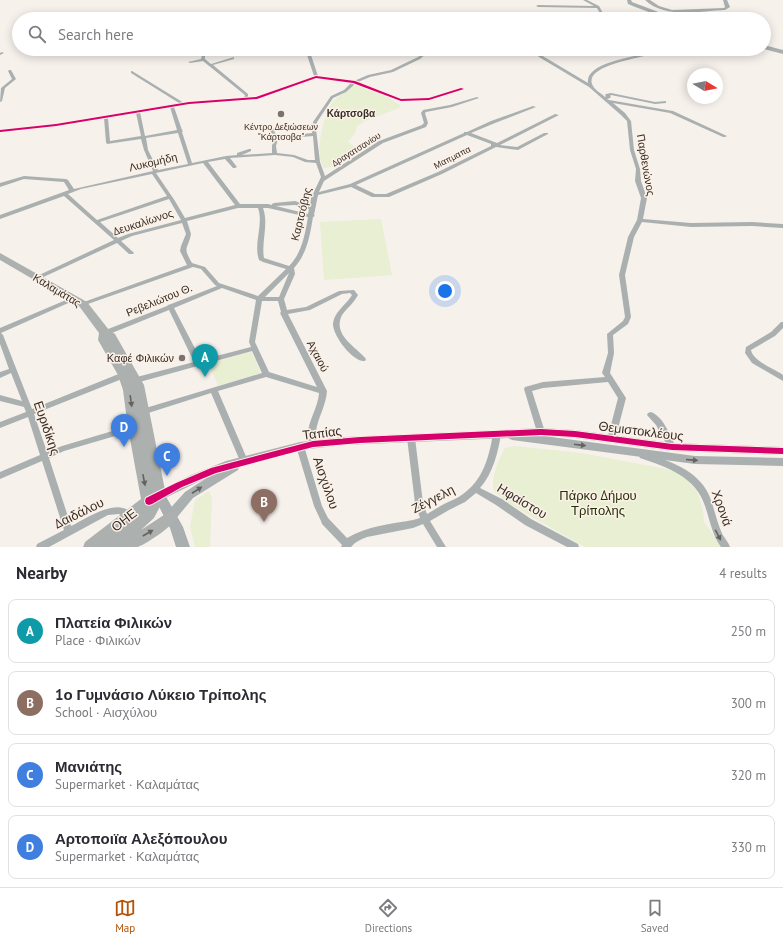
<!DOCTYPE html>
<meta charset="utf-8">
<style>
:root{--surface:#fff;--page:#f7f7f7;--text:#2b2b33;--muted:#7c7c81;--line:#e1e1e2;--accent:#b45309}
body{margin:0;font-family:"PT Sans",sans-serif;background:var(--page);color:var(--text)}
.compass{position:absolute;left:687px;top:68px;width:36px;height:36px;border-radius:50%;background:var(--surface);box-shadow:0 2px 10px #0003;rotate:100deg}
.you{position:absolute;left:445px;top:291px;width:14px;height:14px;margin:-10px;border:3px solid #fff;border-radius:50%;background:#1a73e8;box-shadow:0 0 0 6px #1a73e833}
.badge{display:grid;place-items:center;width:26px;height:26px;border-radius:50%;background:var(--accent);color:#fff;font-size:13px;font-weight:700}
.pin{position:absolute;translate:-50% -33px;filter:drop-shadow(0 1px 2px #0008)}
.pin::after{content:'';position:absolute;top:21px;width:14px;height:12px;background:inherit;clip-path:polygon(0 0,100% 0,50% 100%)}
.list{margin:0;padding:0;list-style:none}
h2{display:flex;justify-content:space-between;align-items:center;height:52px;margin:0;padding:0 16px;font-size:17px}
h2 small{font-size:13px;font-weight:400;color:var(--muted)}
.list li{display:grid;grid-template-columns:26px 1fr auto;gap:12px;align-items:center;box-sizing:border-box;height:64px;margin:0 8px 8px;padding:0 8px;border:1px solid var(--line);border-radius:8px}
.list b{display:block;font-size:15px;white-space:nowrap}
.list p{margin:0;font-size:13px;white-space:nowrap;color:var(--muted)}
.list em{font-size:13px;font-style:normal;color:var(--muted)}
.icon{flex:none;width:22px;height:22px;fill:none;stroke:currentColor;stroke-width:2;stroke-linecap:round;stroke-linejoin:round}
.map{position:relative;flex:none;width:783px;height:547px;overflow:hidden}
.search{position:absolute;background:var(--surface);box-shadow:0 2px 10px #0003;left:12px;right:12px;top:12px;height:44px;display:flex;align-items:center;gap:10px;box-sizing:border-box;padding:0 14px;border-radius:22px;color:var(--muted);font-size:15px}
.sheet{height:340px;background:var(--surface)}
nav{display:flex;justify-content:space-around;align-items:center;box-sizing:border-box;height:56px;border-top:1px solid var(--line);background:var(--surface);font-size:11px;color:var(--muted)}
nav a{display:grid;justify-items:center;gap:2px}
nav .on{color:var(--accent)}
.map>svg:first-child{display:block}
</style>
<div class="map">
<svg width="783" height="547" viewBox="0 0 783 547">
<rect width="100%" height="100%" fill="#f7f1ec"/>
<g fill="#e8efd3">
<path d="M356,84C365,86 397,100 401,107C386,114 370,117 357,126L355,133L348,142L359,149L360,151C353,159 334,168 324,168C314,153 323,118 332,103C336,97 350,89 356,84Z"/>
<polygon points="381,219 392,275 324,280 320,222"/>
<polygon points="251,351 261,373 218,386 209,364"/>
<path d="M515,446L581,453L666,469L684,476L697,491L703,510L704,522L722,547H585L511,505L494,491C490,479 499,459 505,448Z"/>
<polygon points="209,491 212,498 210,547 195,547 190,527 195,500"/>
</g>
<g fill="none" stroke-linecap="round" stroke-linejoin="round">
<g fill="#aab0b0" fill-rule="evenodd">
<path d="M583,0H587L599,6L604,15L612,19C603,19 601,15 597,8L538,7L536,6L538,5L594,6Z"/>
<polygon points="468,17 469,17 469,19 456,19"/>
<path d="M305,49H309L318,76L354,81L368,75L391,70L418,57L428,49H432L420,59L393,72L370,77L358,82L401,99L429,98L461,88L464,89L429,100L401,101L355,84L346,92L333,98L317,122L316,129L320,162L325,176L379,141L422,125L424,123L421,113L423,110L450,105L477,97L479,98L452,107L426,112L425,113L428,123L426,127L383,143L324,181L319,192L350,184L464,133V132H467L491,121L533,106L536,107L495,123L471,133L497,143L555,114L559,115L500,145L517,147L544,133H548V134L518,150L496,147L442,174L389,197H372L351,187L318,195L314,215L315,216L313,217C310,235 307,254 294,268L295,274L284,299L287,310L306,307L339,291L354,290L358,295C354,303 347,308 342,315C332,335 356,347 366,359L365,361C353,363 332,335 333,323C335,312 344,306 350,298L352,295L350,293L342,294L310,310L288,314L327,391C326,406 318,417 316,431C315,436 317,441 316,446L313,447L310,446C302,428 318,411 319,393L266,377L218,391L248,461L247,463L244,464L241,463L240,461L211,393L142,415L139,414L138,412L139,410L262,373L252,351L136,383L133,382L132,380L133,378L194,362L169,310L107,335H103L102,333L103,331L167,306L168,305L171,304L217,286L215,285L201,269L193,267L85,305H81L80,304L81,303L187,265L180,251L181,246L186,234L182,223L132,236L121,241L133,252L134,253L133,254H129L117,243L37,280L35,279L34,278L35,277L114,240L64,196L0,219V215L69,190L64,182L24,179L0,187V183L24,176L66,179L68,180L74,189L153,171L144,150L141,139L107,144L106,142L104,118L56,126L0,132V130L56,124L179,103L131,73V71H132L184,103L244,98L245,95L203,61L190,63L188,62L201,59L202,55L208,52L210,53L205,56V59L211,64L234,57V59L213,65L248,94V97H256L314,76ZM316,78L351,83L344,90L331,96L313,122L312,133L279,137L276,135L272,125L246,127L244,128V129L268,127L272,136L274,138L272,146V153L242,155L251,151V149H249L237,153V155L226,156L192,163L182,132L183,131L182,130L174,107L189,104L257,99ZM170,107L177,130L145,136L140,112ZM136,113L141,136L110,141L108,118ZM178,133L188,164L158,170L148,150L146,138ZM467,135L491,144V146L438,172L386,194H375L356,185ZM313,136L315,160H308L294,155L277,153L276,146L278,139ZM275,155L293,157L305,162L316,163L321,177L311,198L310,206L295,201L274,203L272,204V205L268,204H240L208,162L225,159L233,168H235L237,167L230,158ZM203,163L235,205L185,218L175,201L156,173ZM152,174L167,196L97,220L68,194L81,189ZM169,199L181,220L128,234L118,238L100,222ZM295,205L309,209L308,214L276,206ZM238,208H258C264,225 253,243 259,260L263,262L286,269L258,296L219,283L205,267L192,263C182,246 188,250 191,234L187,221ZM263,208H268L308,217C305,234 302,253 289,266L264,258C261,242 269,224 263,208ZM289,273L279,297H265ZM222,288L256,300L249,342L251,347L201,360L174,308ZM262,301H278L281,312L280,313L317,387L269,372L255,342Z"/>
<polygon points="496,49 513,49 511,50 498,50"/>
<path d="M530,49H534L541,55L588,83C585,64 628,58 642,54L644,49H648L644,56C634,59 582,67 593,86C595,90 602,94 605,97L606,96L605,95L606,94L611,93L655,102L666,101V103L655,104L611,95L610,96L611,97L610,98L607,99L609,100L673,111L727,136L725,137H723L670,113L613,103L625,113L631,121L634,150L640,169L641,181L647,198L643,219L691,223L752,222L783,224V228L752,226L691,227L642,222L634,237L625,275L631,317L628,324L613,335L614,353L610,373L626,398L615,440L614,442L611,443L608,442L607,440L618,398L608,382L543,388L532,391L545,432L544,434L541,435L538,434L537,432L524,389L525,387L543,382L605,377L602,373L608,353L607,334L623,321L625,317L619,275L628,237L637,220L641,198L635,181L636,169L630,150L627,121L621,115L589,87L539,57Z"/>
<polygon points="2,52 4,53 0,55 0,53"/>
<polygon points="9,70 11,70 16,79 5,88 2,101 0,102 1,88 12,79 8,71"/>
<path d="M73,297L76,299L75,300L1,333L3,335L32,409L121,373H127L128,375L127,377L34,414L47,452L62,446L136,424L139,425L140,427L139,429L64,451L49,458L71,526C86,519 121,494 133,516L132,519L129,520L119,514L108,515L49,547H36L37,544L64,530L42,461L0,479V472L40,455L28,417L0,428V422L26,412L24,407L0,401V395L22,401L11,373L0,378V372L9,369L0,344V328Z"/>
<path d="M781,322H783V328L775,336L751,350C753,361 774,369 783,375V381L752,363L745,353L746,347L771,332Z"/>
<path d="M651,412C664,417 670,436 676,447L675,449L672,450L669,449L656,425L647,415L648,413Z"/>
<path d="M497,431L500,432L501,434C498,453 493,473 480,488L502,499L531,519L578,544L579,547H567L525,525L496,505L476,493L465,502L449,510L430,521L446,547H437L423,524L413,528L367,537C361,539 355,542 351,547H341L342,545L322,524L321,521L314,506L296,446L297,444L300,443L303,444L304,446L322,506L328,518L347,538C367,526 391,524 413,520L420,518L415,503L407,438L408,436L411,435L414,436L415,438L423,503L427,514C434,510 440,506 446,503C452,500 458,498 463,494C483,480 489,457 493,434L494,432Z"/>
<path d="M643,453C668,460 698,470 709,495C714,507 716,519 721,531C723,537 728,541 730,547H721C712,535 710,520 705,506C696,477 667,467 640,458L639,456L640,454Z"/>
</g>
<polygon fill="#aab0b0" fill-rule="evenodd" points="541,428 575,430 672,443 783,447 783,455 672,451 575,438 544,436 695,456 783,458 783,466 695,464 512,440 508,438 344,445 300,450 239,466 238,470 193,498 174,521 170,522 166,521 164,517 166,513 185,492 208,477 157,502 153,500 151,497 153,494 191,475 226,461 300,442 344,437"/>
<g fill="#a9afae" fill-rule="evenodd">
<path d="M627,0H631L632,2L661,13L682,19C663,19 646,11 628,4Z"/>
<path d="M645,0H650L659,6L672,10L724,8L725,7L723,0H727L730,7L725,10C699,11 665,19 645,0Z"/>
<polygon points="764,45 783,50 783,54 764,49"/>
<polygon points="159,490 163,491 183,527 190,547 176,547 170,528 153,495 155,491"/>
</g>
<path fill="#acb1b0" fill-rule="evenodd" d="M0,253L87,302L109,330L115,334L144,385L166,495L154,518L141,530L170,511L175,513L177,517C173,526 148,543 138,547C129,547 94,547 83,547L85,542L141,499L128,428L123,390L118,375L98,340L99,333L79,306L0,260Z"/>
<defs>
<g id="cycleway">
<polygon points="316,76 355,81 401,99 429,98 461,88 464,89 429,100 401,101 353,83 316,78 257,99 189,104 56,126 0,132 0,130 56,124 189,102 256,97"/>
<polygon points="541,429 575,431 672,444 783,448 783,454 672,450 575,437 541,435 360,443 313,447 216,473 182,487 152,504 149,505 146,504 145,501 146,498 176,483 211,468 313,441 360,437"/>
</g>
</defs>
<use href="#cycleway" stroke="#fcf1e7" stroke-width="2"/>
<use href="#cycleway" fill="#d6006c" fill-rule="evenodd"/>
</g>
<defs><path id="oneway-solid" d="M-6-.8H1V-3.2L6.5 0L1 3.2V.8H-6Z"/></defs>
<g fill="#65635f">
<use href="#oneway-solid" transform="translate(131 401) rotate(82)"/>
<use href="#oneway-solid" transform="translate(144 480) rotate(79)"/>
<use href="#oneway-solid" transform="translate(148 533) rotate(-30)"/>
</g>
<g fill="#64635f">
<use href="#oneway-solid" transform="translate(580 445) rotate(7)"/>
<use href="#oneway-solid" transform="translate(692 460) rotate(5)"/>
<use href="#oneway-solid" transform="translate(197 490) rotate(-33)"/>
<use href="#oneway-solid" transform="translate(718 535) rotate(62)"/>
</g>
<g fill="#7a736d" stroke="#fcf1e7" stroke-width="1.5">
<circle cx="281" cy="114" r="4"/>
<circle cx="182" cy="358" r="4"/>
</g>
<g text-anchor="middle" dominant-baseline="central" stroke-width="3" stroke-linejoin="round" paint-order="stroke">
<g font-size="9" fill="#362f29" stroke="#fcf1e7">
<text x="281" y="126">Κέντρο Δεξιώσεων<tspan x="281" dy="10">"Κάρτσοβα"</tspan></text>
</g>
<g font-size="9" fill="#362f29" stroke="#fcf1e7">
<text transform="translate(356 149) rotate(-32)">Δραγατσανίου</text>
<text transform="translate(452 157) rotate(-27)">Μαπμαπα</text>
</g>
<g font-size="10" font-weight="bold" fill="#362f29" stroke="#fcf1e7">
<text x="351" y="113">Κάρτσοβα</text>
</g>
<g font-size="11" fill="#362f29" stroke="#fcf1e7">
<text transform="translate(153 162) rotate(-13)">Λυκομήδη</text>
<text transform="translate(646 165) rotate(80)">Παρθενώνος</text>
<text transform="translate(301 214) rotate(-76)">Καρτσόβης</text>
<text transform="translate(143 222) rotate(-18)">Δευκαλίωνος</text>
<text transform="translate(57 290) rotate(31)">Καλαμάτας</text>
<text transform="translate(159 300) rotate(-22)">Ρεβελιώτου Θ.</text>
<text transform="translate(318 356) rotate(62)">Αχαιού</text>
</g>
<g font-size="11" fill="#362f29" stroke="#fcf1e7" text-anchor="end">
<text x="174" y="358">Καφέ Φιλικών</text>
</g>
<g font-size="13" fill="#362f29" stroke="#fcf1e7">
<text transform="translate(47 428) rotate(71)">Ευριδίκης</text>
<text transform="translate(641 431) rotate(7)">Θεμιστοκλέους</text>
<text transform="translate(322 433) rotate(-7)">Ταπίας</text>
<text transform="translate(326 483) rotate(71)">Αισχύλου</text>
<text transform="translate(433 499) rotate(-27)">Ζέγγελη</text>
<text transform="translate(522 501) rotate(31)">Ηφαίστου</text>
<text transform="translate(722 508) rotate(70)">Χρονά</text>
<text transform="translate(79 513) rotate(-26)">Δαιδάλου</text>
<text transform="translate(124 520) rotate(-38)">ΟΗΕ</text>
</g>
<g font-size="13" fill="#243108" stroke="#fcf1e7">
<text x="598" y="495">Πάρκο Δήμου<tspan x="598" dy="15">Τρίπολης</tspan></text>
</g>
</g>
</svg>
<svg class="compass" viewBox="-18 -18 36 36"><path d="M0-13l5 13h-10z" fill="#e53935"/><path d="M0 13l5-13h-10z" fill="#7c7c81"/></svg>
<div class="you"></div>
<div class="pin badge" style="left:205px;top:377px;background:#0f9aa8">A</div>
<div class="pin badge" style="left:264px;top:522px;background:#8d6e63">B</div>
<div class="pin badge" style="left:167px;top:476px;background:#3f7fe0">C</div>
<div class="pin badge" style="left:124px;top:447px;background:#3f7fe0">D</div>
<div class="search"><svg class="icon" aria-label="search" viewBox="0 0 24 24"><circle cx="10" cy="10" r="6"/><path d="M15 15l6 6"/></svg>Search here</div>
</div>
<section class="sheet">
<h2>Nearby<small>4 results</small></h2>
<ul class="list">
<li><span class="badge" style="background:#0f9aa8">A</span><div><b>Πλατεία Φιλικών</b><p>Place · Φιλικών</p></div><em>250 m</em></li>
<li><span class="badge" style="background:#8d6e63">B</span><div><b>1ο Γυμνάσιο Λύκειο Τρίπολης</b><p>School · Αισχύλου</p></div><em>300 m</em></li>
<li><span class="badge" style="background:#3f7fe0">C</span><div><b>Μανιάτης</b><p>Supermarket · Καλαμάτας</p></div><em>320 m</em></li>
<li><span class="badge" style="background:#3f7fe0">D</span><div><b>Αρτοποιϊα Αλεξόπουλου</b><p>Supermarket · Καλαμάτας</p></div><em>330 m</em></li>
</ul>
</section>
<nav>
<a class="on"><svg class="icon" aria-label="map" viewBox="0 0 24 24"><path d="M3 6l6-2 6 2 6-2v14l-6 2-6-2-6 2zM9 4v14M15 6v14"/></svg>Map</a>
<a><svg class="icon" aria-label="directions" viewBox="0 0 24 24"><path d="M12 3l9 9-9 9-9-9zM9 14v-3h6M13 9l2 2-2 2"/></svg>Directions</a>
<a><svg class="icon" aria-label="saved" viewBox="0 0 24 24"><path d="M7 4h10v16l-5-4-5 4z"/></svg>Saved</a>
</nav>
